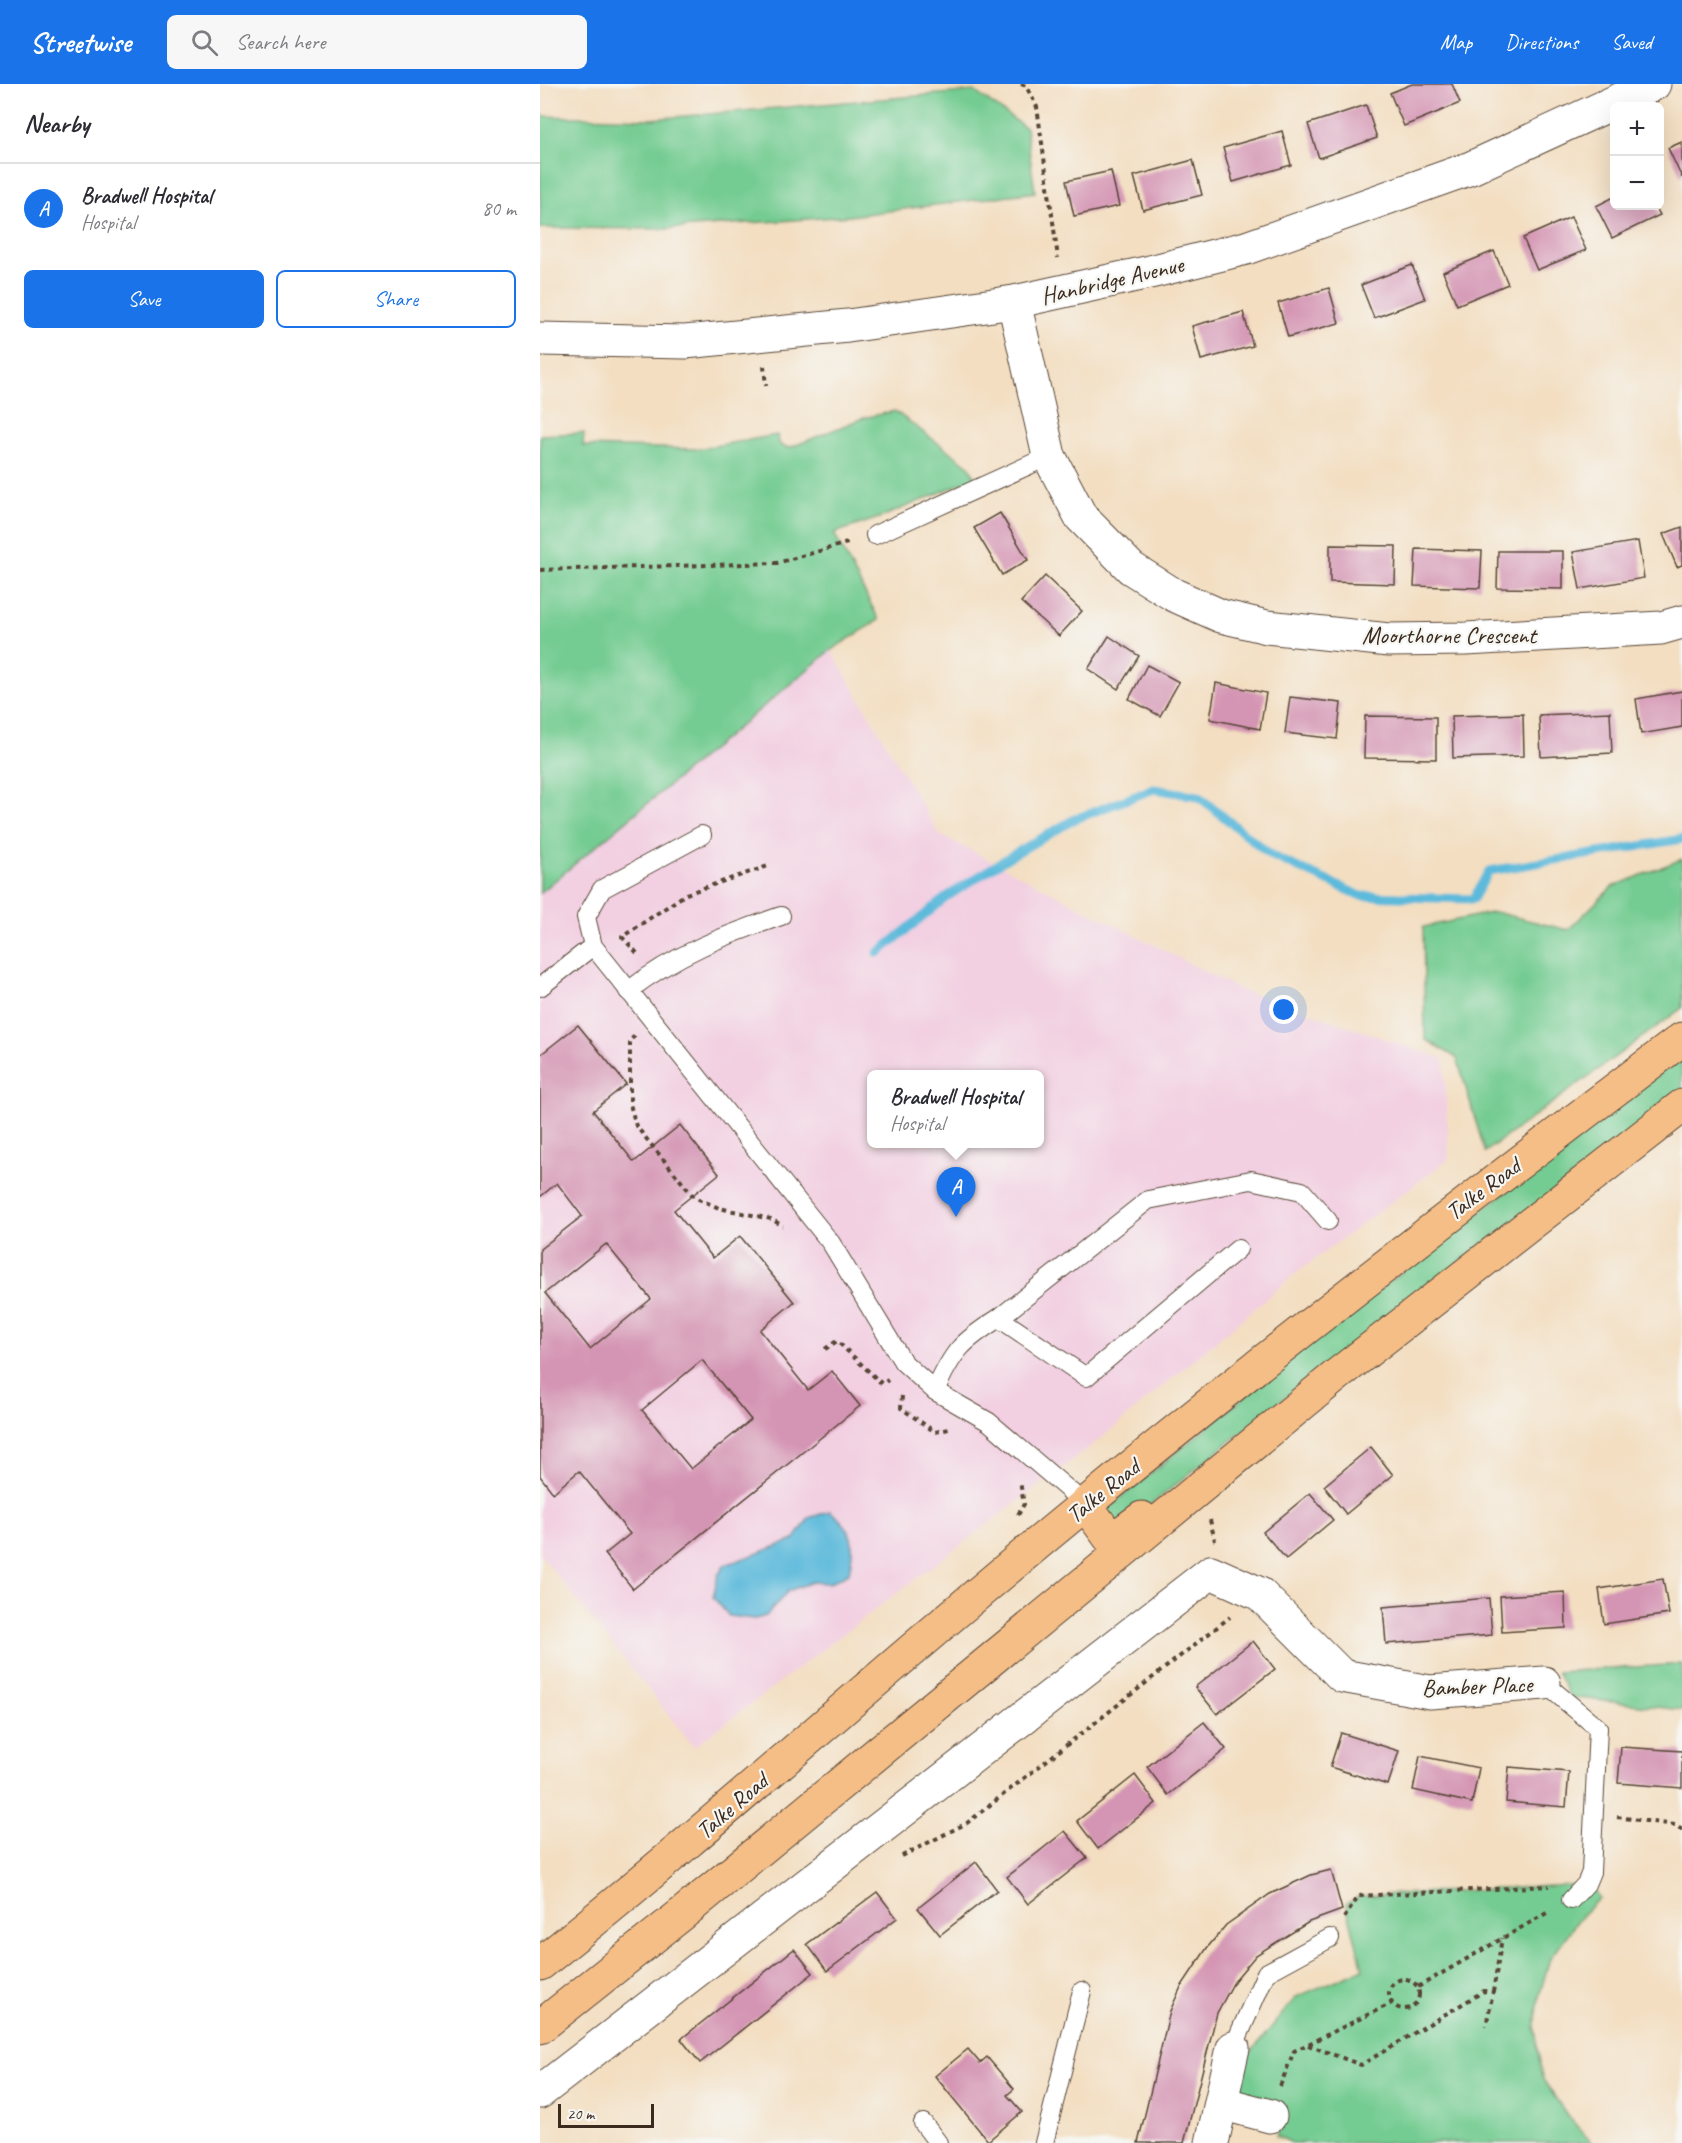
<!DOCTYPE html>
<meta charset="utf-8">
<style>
:root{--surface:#fff;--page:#f7f7f7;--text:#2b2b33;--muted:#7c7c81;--line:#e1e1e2;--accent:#1a73e8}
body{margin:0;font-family:Caveat,sans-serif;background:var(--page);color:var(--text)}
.controls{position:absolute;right:18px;top:18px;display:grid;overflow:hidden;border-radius:9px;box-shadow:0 6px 24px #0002}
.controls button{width:54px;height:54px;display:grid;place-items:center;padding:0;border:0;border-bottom:2px solid var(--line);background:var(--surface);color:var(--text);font:30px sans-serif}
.scale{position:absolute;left:18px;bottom:15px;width:96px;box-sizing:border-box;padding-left:6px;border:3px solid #3b2a1e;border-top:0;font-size:16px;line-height:21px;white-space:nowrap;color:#3b2a1e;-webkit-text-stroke:4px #f6f6f2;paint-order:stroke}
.you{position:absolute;left:744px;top:926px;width:21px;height:21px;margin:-15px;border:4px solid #fff;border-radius:50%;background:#1a73e8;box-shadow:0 0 0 9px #1a73e833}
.badge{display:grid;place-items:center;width:39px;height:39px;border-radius:50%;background:var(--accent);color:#fff;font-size:20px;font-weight:700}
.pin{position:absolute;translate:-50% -50px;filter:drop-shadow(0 2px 3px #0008)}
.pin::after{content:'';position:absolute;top:32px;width:21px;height:18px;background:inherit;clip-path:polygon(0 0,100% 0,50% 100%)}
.popup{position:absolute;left:327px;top:986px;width:177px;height:78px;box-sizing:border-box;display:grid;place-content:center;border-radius:9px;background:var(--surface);filter:drop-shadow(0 2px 4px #0005);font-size:20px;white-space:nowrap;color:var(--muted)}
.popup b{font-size:22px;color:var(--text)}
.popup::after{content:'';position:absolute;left:50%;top:100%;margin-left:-12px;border:12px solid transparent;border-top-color:var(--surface)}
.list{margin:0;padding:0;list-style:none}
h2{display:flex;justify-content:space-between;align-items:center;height:78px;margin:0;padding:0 24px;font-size:26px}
h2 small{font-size:20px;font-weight:400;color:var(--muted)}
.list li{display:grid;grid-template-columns:39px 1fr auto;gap:18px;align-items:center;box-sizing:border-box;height:90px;padding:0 24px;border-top:2px solid var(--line)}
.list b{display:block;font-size:22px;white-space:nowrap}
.list p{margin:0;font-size:20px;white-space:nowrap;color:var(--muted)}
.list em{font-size:20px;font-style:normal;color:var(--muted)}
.actions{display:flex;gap:12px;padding:18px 24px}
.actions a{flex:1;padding:14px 0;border:2px solid var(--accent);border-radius:9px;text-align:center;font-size:21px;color:var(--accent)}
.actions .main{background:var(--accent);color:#fff}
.icon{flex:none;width:33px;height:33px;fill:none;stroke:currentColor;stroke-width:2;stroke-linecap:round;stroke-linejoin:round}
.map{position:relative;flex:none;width:1142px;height:2059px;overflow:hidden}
header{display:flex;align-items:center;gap:36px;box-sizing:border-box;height:84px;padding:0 30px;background:var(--accent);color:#fff}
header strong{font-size:28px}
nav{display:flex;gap:33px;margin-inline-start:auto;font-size:21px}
.search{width:420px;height:54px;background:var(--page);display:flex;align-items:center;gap:15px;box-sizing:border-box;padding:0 21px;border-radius:9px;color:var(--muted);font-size:22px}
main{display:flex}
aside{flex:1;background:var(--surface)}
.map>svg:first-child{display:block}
</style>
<header>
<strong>Streetwise</strong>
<div class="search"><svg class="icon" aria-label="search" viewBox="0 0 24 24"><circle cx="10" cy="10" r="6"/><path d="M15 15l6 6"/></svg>Search here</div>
<nav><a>Map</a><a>Directions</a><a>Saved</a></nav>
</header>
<main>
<aside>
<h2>Nearby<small></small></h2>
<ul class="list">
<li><span class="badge">A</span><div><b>Bradwell Hospital</b><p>Hospital</p></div><em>80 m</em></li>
</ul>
<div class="actions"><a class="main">Save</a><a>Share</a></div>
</aside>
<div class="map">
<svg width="1142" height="2059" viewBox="0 0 1142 2059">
<rect width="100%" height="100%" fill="#f6f6f2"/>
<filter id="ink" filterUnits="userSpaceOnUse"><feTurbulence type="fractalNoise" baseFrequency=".0167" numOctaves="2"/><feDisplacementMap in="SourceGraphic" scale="12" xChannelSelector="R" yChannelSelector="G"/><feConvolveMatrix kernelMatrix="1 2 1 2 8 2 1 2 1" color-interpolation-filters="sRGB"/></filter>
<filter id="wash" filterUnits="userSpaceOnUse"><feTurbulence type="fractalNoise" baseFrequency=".008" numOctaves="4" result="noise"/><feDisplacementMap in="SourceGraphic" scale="24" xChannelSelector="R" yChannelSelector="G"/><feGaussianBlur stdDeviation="1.35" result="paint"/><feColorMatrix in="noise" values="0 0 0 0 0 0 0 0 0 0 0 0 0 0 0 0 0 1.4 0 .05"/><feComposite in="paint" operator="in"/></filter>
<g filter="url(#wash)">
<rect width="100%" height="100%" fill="#f3dec1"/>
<path fill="#f2cfe1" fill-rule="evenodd" d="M291,566L399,750L701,906L904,975L909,1075L755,1190L564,1352L154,1663L0,1470V809ZM332,990H500V1060H332Z"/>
<g fill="#74cc92" stroke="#587b58" stroke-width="1.5">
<polygon points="434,7 486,44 495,108 310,132 125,145 0,144 0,32 111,35"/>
<polygon points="355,327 430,383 435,394 339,434 294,449 339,536 291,566 0,809 0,351 44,349 43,362 157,365 237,351 240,361 249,364 323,334"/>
<polygon points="1142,775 1142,924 945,1068 917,974 885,955 883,843 955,828 1028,846 1072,803"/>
<polygon points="1142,972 1142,1010 841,1237 575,1449 561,1430 774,1256"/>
<polygon points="1142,1580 1142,1626 1030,1613 1017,1588"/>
<polygon points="1051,1800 1059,1814 1042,1831 1010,1874 999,1913 995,1945 1002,1994 1027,2031 1052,2059 752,2059 737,2052 743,2025 707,2015 700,2000 707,1973 756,1913 823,1885 806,1820 819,1812"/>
</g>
<path fill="#5dbadb" stroke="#4c727c" stroke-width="1.5" d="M290,1427C315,1445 315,1460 309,1489L289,1499L272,1498L248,1507L226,1532L215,1535L189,1532L173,1513L178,1491L185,1481L254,1456L269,1434Z"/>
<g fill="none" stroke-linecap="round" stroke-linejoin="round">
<polyline stroke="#5dbadb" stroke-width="9" points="338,869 408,812 469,773 535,735 614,705 658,712 732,772 821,812 933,815 949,787 1142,755"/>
</g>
<g id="blocks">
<g fill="#d494b3" fill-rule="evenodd">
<polygon points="872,0 912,0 920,19 864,42 850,9"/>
<polygon points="826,21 837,54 779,74 768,40"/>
<polygon points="742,47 751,81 693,98 683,64"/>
<polygon points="1142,58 1142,94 1128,64"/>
<polygon points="653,76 662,111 603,126 594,92"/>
<polygon points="571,87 579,122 534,132 526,97"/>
<polygon points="1074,113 1074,122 1115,122 1120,131 1072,154 1056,122"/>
<polygon points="1031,133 1046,166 997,186 983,154"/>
<polygon points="954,167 968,200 917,221 903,188"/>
<polygon points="872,181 885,215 834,234 821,201"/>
<polygon points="789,204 799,239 748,253 738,219"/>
<polygon points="703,228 713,262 661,276 652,242"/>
<polygon points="460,429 488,476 462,491 434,444"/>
<polygon points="1142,443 1142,481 1137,483 1123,450"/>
<polygon points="1098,457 1104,494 1040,505 1033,468"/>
<polygon points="790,461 856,462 855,500 790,498"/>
<polygon points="876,465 942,467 940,504 874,502"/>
<polygon points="958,467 1023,467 1023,505 957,504"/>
<polygon points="505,492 542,527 519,552 481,518"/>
<polygon points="569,552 599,572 578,605 548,585"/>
<polygon points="607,581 639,598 620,632 589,615"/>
<polygon points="676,599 726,609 720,645 670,635"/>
<polygon points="1142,607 1142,643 1101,650 1096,615"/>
<polygon points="750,613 801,619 797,655 745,649"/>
<polygon points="1070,628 1072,669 1001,673 999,631"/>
<polygon points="983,630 984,672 913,674 912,632"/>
<polygon points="825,632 896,633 896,675 824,674"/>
<path d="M38,941L86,1000L53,1027L94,1078L140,1041L179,1090L134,1126L173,1174L200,1152L254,1218L220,1246L268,1306L292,1287L320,1322L93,1505L65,1470L90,1450L39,1387L13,1409L0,1392V1165L42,1132L17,1099L0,1113V971ZM66,1160L111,1215L50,1265L5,1209ZM162,1276L211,1336L151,1385L102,1326Z"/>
<polygon points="831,1363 853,1391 806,1430 784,1402"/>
<polygon points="770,1409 793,1436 746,1475 723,1448"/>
<polygon points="1123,1495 1129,1530 1064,1540 1059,1505"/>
<polygon points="1025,1508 1026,1544 962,1548 960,1512"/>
<polygon points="949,1514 952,1551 846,1560 843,1523"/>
<polygon points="713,1557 735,1585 677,1630 655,1603"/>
<polygon points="664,1638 686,1665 628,1711 607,1683"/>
<polygon points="801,1649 859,1667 848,1701 790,1683"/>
<polygon points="1081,1663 1142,1667 1142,1704 1078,1699"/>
<polygon points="880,1672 939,1684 932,1719 873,1706"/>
<polygon points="969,1683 1029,1688 1026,1723 966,1718"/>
<polygon points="595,1691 616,1719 558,1765 537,1737"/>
<polygon points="525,1747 547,1774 488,1820 467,1793"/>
<polygon points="436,1778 457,1806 400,1851 378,1824"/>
<polygon points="791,1786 802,1826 769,1838 716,1871 695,1896 677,1929 644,2059 598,2059 630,1927 641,1903 667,1864 686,1841 730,1810 771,1791"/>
<polygon points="337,1808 357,1834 287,1887 267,1860"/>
<polygon points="254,1865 273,1889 160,1979 141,1955"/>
<polygon points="428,1965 440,1979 447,1973 474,2005 467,2011 482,2028 448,2057 395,1992"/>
</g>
</g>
</g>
<g filter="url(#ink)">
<use href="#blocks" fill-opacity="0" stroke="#574536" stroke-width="1.5"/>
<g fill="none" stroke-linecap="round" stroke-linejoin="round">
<defs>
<g id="lane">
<polyline points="335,451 509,372"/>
<polyline points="162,751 62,805 46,833 53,862 291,1159 363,1278 395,1307 449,1338 545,1420"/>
<polyline points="0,903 53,862"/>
<path d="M88,907C137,869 183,852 241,832"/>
<polyline points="459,1234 546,1293 698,1165"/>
<path d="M395,1307C413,1267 421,1258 459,1234L608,1116L711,1096L762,1107L788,1137"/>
<polyline points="1004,1599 1058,1644 1051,1788 1046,1800 1031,1816"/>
<polyline points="693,1964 726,1889 790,1854"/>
<polyline points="383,2039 398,2059"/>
<polyline points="504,2059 542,1907"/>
</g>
<g id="street">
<polyline points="474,218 509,372 541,433 591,484 634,511 681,532 727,543 849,556 926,555 1121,544 1142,538"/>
<polyline points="0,255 145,258 308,242 474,218 610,188 706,164 931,84 1114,0"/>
<polyline points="0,2008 671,1488 720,1510 802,1592 890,1608 1004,1599"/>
<polyline points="681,2019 730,2032"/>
<polyline points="672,2059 693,1964"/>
</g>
<g id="highway">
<polyline points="545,1420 570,1454 580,1450 602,1434"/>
<path d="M0,1880C187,1731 362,1569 548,1418C743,1259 942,1106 1142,955"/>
<polyline points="0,1943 142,1830 797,1291 1142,1022"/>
</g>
</defs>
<use href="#lane" stroke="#574536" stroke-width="20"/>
<use href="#street" stroke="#574536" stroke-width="35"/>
<use href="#highway" stroke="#574536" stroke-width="35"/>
<g stroke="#574536" stroke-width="4" stroke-dasharray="4.5 4.5" stroke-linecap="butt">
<polyline points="481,0 486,2 497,23 518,174"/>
<polyline points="224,282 226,302"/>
<polyline points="0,486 237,479 311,458"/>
<polyline points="97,869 82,853 146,810 228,782"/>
<polyline points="95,952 90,956 90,1020 96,1042 154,1113 179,1124 231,1135 243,1142"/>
<polyline points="285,1265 297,1257 342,1300 348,1296"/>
<polyline points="362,1312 361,1324 395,1348 409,1345"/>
<polyline points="478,1431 484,1420 480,1398"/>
<polyline points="670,1436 675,1457"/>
<polyline points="1077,1733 1135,1741 1142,1746"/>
<polyline points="362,1772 427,1739 690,1533"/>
<polyline points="804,1834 819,1812 1009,1802"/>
<circle cx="864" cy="1910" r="15"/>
<polyline points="878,1903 1010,1827"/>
<polyline points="953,1908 962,1854"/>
<polyline points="768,1961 821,1981 944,1907 953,1908 946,1942"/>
<polyline points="740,2002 754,1967 852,1919"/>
</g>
<use href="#lane" stroke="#fff" stroke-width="18"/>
<use href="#street" stroke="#fff" stroke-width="33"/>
<use href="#highway" stroke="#f6be87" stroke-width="33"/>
</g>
</g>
<g text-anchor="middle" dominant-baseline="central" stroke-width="4.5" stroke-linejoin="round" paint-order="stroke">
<g font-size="24" fill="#3b2a1e" stroke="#f6f6f2">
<text transform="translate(572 196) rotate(-13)">Hanbridge Avenue</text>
<text x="909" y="551">Moorthorne Crescent</text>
<text transform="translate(943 1105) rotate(-37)">Talke Road</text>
<text transform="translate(563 1407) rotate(-39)">Talke Road</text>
<text transform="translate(937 1602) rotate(-2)">Bamber Place</text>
<text transform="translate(192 1722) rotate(-41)">Talke Road</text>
</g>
</g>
</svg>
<div class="controls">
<button>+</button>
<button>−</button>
</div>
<div class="scale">20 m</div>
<div class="you"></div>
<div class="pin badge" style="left:416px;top:1133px">A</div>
<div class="popup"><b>Bradwell Hospital</b>Hospital</div>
</div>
</main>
